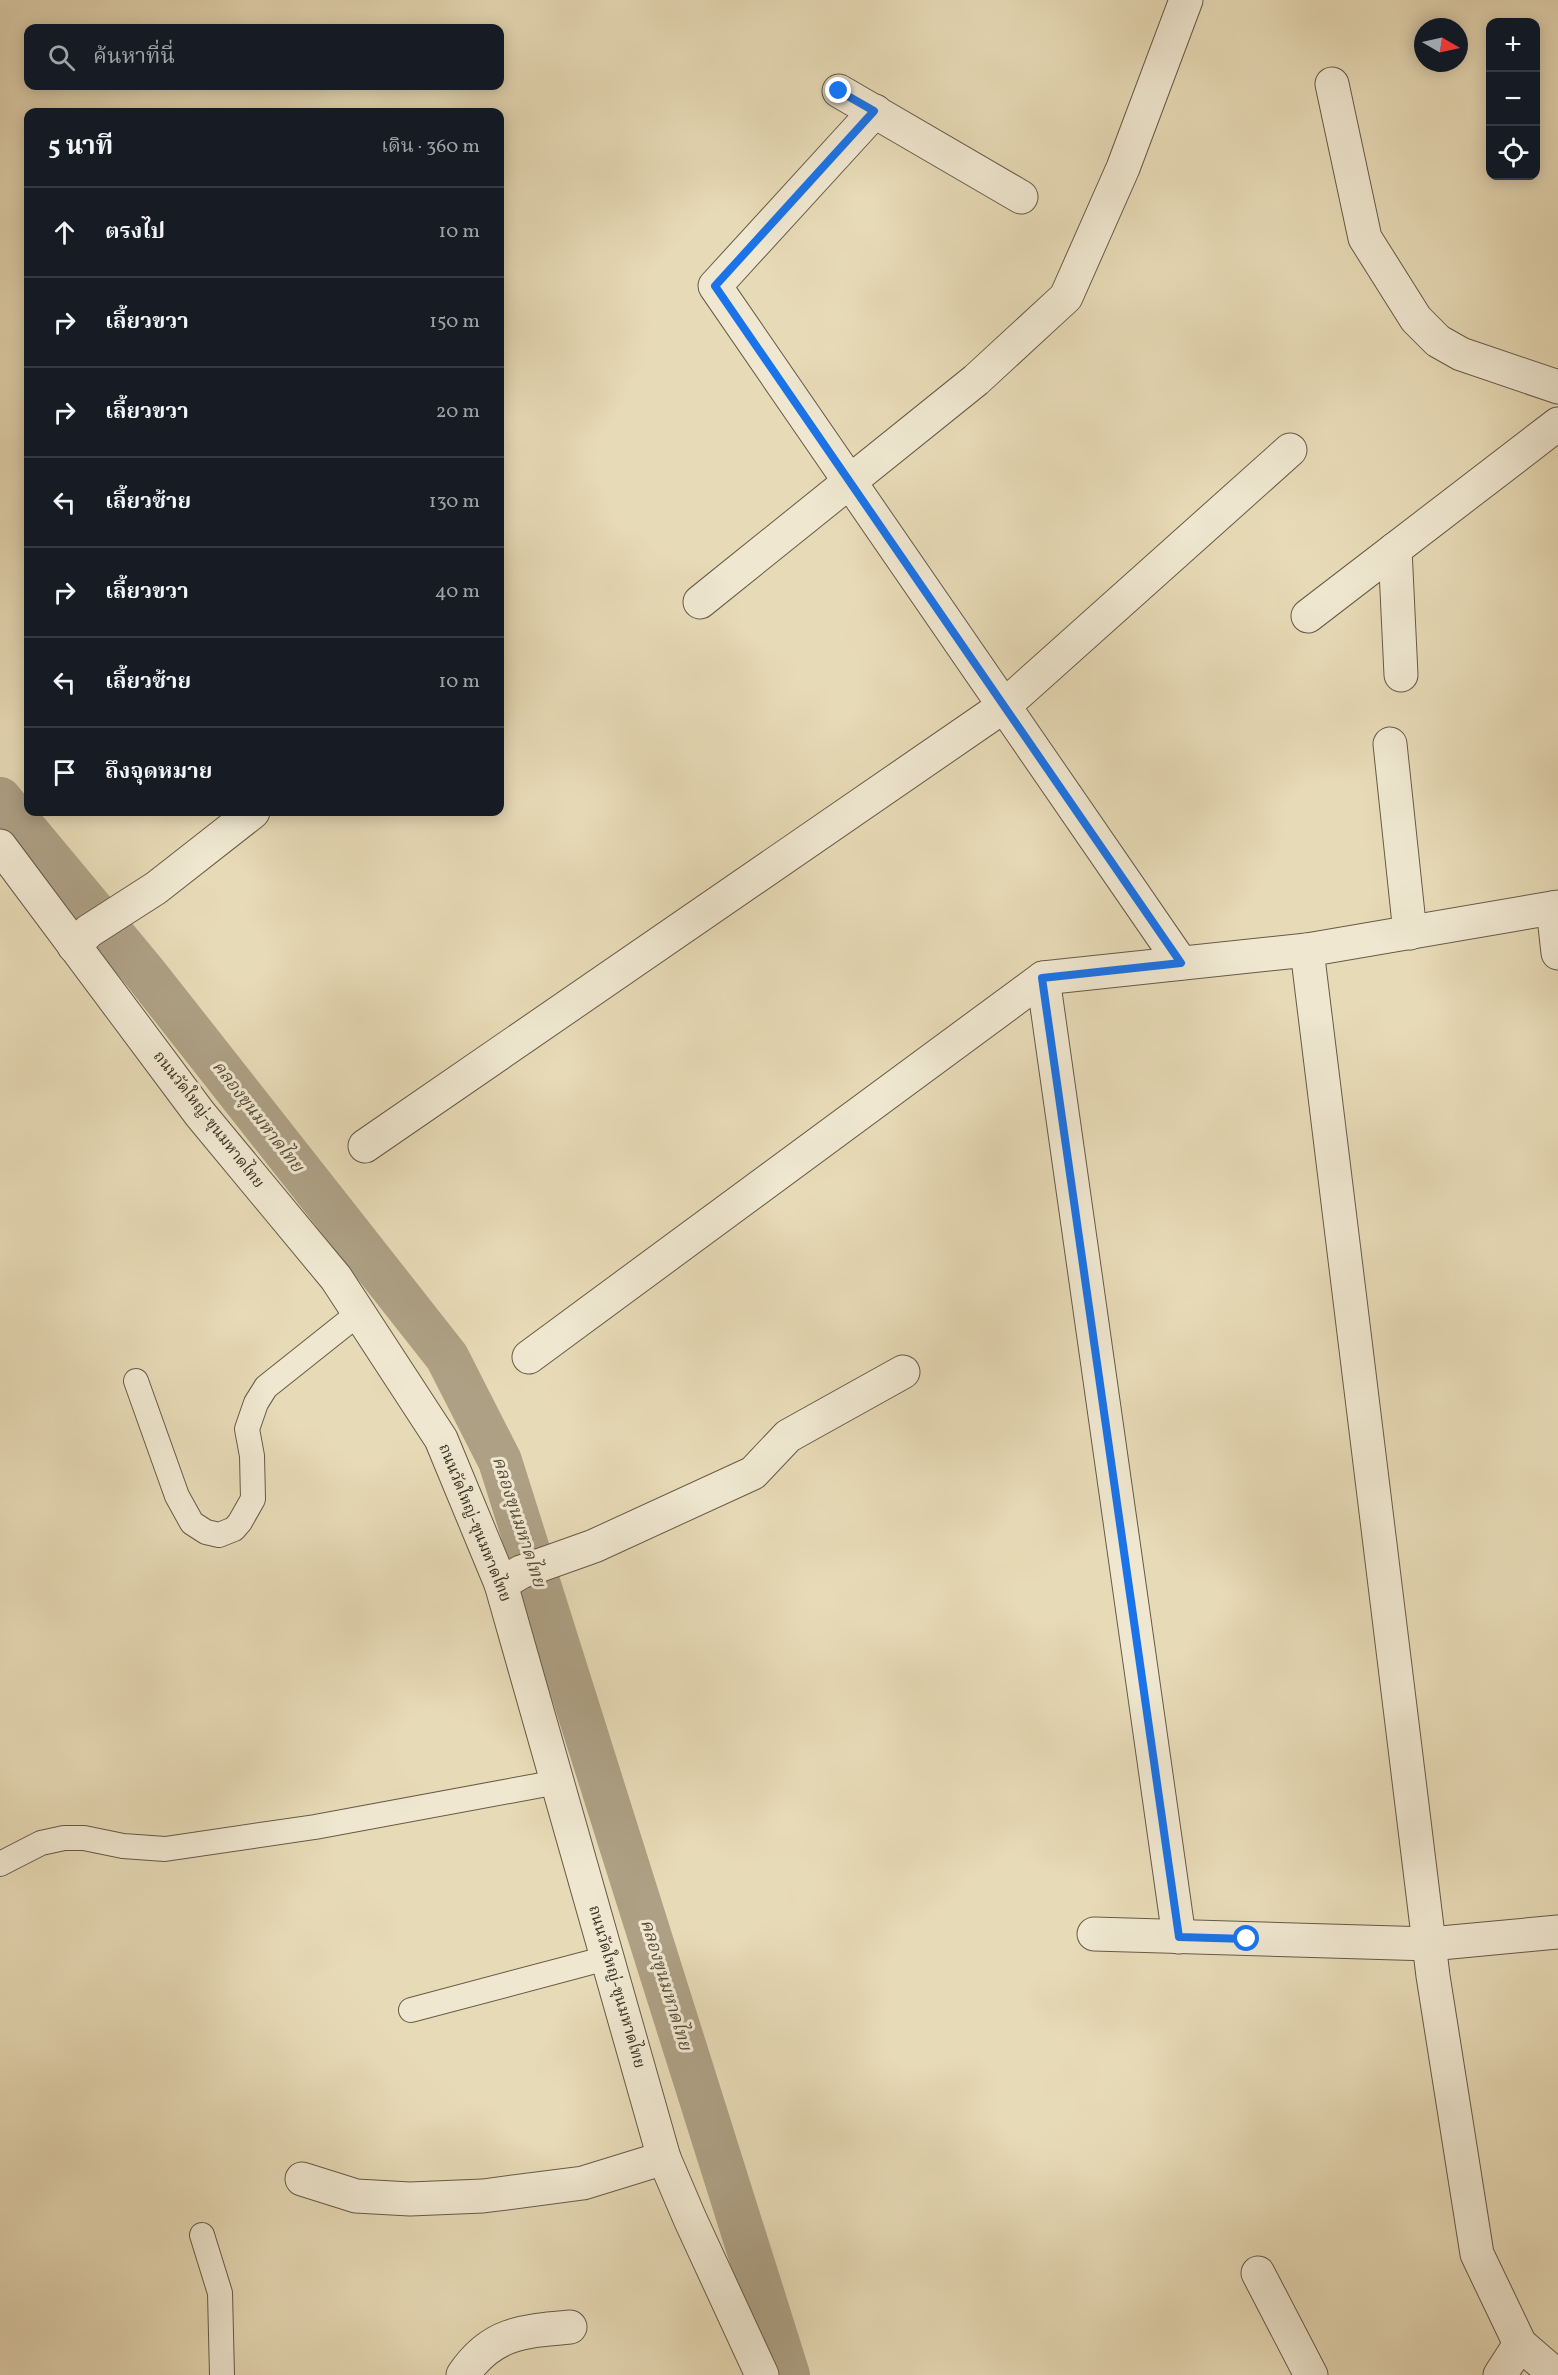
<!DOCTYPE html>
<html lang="th">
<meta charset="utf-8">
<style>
:root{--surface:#171b24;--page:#242831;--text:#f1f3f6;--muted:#9ea1a6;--line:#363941}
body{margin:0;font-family:Vollkorn,"Noto Serif Thai",serif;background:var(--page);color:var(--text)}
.controls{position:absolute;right:18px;top:18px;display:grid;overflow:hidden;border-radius:12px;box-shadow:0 3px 15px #0003}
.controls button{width:54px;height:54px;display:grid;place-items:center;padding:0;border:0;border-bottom:2px solid var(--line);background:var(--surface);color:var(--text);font:30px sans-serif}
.compass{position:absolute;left:1414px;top:18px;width:54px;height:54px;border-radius:50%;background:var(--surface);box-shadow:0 3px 15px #0003;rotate:99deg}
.stop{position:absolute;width:18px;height:18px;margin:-14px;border:4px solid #1a73e8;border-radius:50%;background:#fff}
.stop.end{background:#1a73e8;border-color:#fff;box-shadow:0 2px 6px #0008}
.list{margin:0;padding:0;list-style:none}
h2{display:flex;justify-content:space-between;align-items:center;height:78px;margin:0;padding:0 24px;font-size:26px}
h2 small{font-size:20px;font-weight:400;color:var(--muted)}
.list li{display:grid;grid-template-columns:39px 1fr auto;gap:18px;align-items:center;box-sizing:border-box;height:90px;padding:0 24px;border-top:2px solid var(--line)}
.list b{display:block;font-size:22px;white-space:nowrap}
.list em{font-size:20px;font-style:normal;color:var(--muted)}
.icon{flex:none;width:33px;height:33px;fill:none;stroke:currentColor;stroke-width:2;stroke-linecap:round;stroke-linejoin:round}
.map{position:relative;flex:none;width:1558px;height:2375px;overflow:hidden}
.search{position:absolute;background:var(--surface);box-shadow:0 3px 15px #0003;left:24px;top:24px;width:480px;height:66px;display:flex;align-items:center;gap:15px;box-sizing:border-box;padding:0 21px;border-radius:12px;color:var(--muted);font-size:22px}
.panel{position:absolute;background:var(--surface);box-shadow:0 3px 15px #0003;left:24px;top:108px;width:480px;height:708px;border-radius:12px}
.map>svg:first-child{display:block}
</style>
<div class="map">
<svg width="1558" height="2375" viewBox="0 0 1558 2375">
<rect width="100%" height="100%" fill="#e7dab6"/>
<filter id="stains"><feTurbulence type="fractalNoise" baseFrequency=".00333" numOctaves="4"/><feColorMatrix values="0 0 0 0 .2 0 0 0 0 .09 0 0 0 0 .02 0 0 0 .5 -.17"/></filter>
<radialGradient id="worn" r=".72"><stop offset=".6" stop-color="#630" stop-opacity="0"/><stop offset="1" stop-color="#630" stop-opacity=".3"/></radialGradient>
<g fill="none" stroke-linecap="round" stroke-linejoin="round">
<polyline stroke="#ada084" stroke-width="44" points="0,799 144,972 447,1357 500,1461 788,2375"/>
<defs>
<g id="lane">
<polyline points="136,1381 177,1496 192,1523 206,1532 219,1535 234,1529 240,1522 253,1499 252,1456 247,1429 256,1403 266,1387 359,1313"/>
<polyline points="0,1864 41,1843 64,1838 84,1838 123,1846 165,1849 315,1827 558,1782"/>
<polyline points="411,2010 607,1958"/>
<polyline points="202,2235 220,2293 222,2375"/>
</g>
<g id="street">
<polyline points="1332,84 1365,238 1416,319 1438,341 1461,354 1558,387"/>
<polyline points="839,91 1021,197"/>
<polyline points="875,111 715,286 1181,963"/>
<polyline points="1395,549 1401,675"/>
<polyline points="700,602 976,380 1066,297 1123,168 1186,0"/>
<polyline points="1308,616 1558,424"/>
<polyline points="1390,744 1410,933"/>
<polyline points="0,846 200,1114 336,1278 441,1439 501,1584 664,2158 690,2219 762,2375"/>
<polyline points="1553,908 1558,953"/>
<polyline points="74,946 89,931 156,888 253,812"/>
<polyline points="1307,950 1433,1976 1477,2254 1520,2344"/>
<polyline points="1043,978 1179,1937"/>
<polyline points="365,1146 1004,706 1290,450"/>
<polyline points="529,1357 1043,978 1307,950 1558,907"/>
<polyline points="501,1584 521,1572 594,1546 753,1473 788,1436 903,1372"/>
<polyline points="1094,1934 1430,1944 1558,1932"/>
<polyline points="302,2179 356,2196 410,2199 483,2196 583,2183 664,2158"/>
<polyline points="1258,2273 1311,2375"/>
<path d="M463,2375C491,2333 523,2331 570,2327"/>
<polyline points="1500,2375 1520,2344 1556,2375"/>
</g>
</defs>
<use href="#lane" stroke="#665a47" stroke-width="26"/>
<use href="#street" stroke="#665a47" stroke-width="35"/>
<use href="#lane" stroke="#efe7d0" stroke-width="24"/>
<use href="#street" stroke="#efe7d0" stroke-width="33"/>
</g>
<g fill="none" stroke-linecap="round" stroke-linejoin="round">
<polyline stroke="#1a73e8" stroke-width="8" points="839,91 874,111 715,286 1181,963 1042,978 1179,1937 1247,1939"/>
</g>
<g text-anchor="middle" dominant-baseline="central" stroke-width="6" stroke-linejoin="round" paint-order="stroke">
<g font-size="16" fill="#3b3022" stroke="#efe7d0">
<text transform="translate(208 1120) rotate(52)">ถนนวัดใหญ่-ขุนมหาดไทย</text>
<text transform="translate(474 1523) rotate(68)">ถนนวัดใหญ่-ขุนมหาดไทย</text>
<text transform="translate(616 1987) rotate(74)">ถนนวัดใหญ่-ขุนมหาดไทย</text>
</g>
<g font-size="18" font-style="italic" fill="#584c3a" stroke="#efe7d0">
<text transform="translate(257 1117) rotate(52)">คลองขุนมหาดไทย</text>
<text transform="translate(518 1522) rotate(72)">คลองขุนมหาดไทย</text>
<text transform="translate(665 1985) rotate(73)">คลองขุนมหาดไทย</text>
</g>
</g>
<rect width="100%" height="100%" filter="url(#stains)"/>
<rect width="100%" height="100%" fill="url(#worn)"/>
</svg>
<div class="controls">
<button>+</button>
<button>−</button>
<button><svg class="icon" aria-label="locate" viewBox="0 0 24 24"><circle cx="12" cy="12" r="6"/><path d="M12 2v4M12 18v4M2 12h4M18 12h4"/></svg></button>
</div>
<svg class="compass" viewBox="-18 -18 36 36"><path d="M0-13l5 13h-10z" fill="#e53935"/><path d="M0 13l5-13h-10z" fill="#9ea1a6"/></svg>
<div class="stop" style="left:1247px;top:1939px"></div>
<div class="stop end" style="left:839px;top:91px"></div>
<div class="search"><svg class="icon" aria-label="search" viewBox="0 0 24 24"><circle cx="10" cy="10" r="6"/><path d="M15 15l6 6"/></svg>ค้นหาที่นี่</div>
<section class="panel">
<h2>5 นาที<small>เดิน · 360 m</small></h2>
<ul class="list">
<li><svg class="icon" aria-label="ahead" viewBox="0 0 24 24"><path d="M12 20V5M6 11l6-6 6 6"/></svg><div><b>ตรงไป</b></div><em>10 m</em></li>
<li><svg class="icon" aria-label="right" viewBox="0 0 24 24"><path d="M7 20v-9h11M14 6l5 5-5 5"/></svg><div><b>เลี้ยวขวา</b></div><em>150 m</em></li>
<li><svg class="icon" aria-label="right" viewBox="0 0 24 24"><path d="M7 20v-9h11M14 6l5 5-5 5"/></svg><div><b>เลี้ยวขวา</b></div><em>20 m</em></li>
<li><svg class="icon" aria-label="left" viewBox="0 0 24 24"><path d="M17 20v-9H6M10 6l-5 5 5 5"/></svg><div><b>เลี้ยวซ้าย</b></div><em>130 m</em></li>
<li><svg class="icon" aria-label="right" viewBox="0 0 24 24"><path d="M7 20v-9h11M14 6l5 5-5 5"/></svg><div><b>เลี้ยวขวา</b></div><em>40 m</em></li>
<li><svg class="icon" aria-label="left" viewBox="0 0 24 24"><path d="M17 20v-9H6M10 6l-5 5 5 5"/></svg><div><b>เลี้ยวซ้าย</b></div><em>10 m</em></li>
<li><svg class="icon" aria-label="arrive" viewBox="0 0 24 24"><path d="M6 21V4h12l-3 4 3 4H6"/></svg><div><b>ถึงจุดหมาย</b></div></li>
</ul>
</section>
</div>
